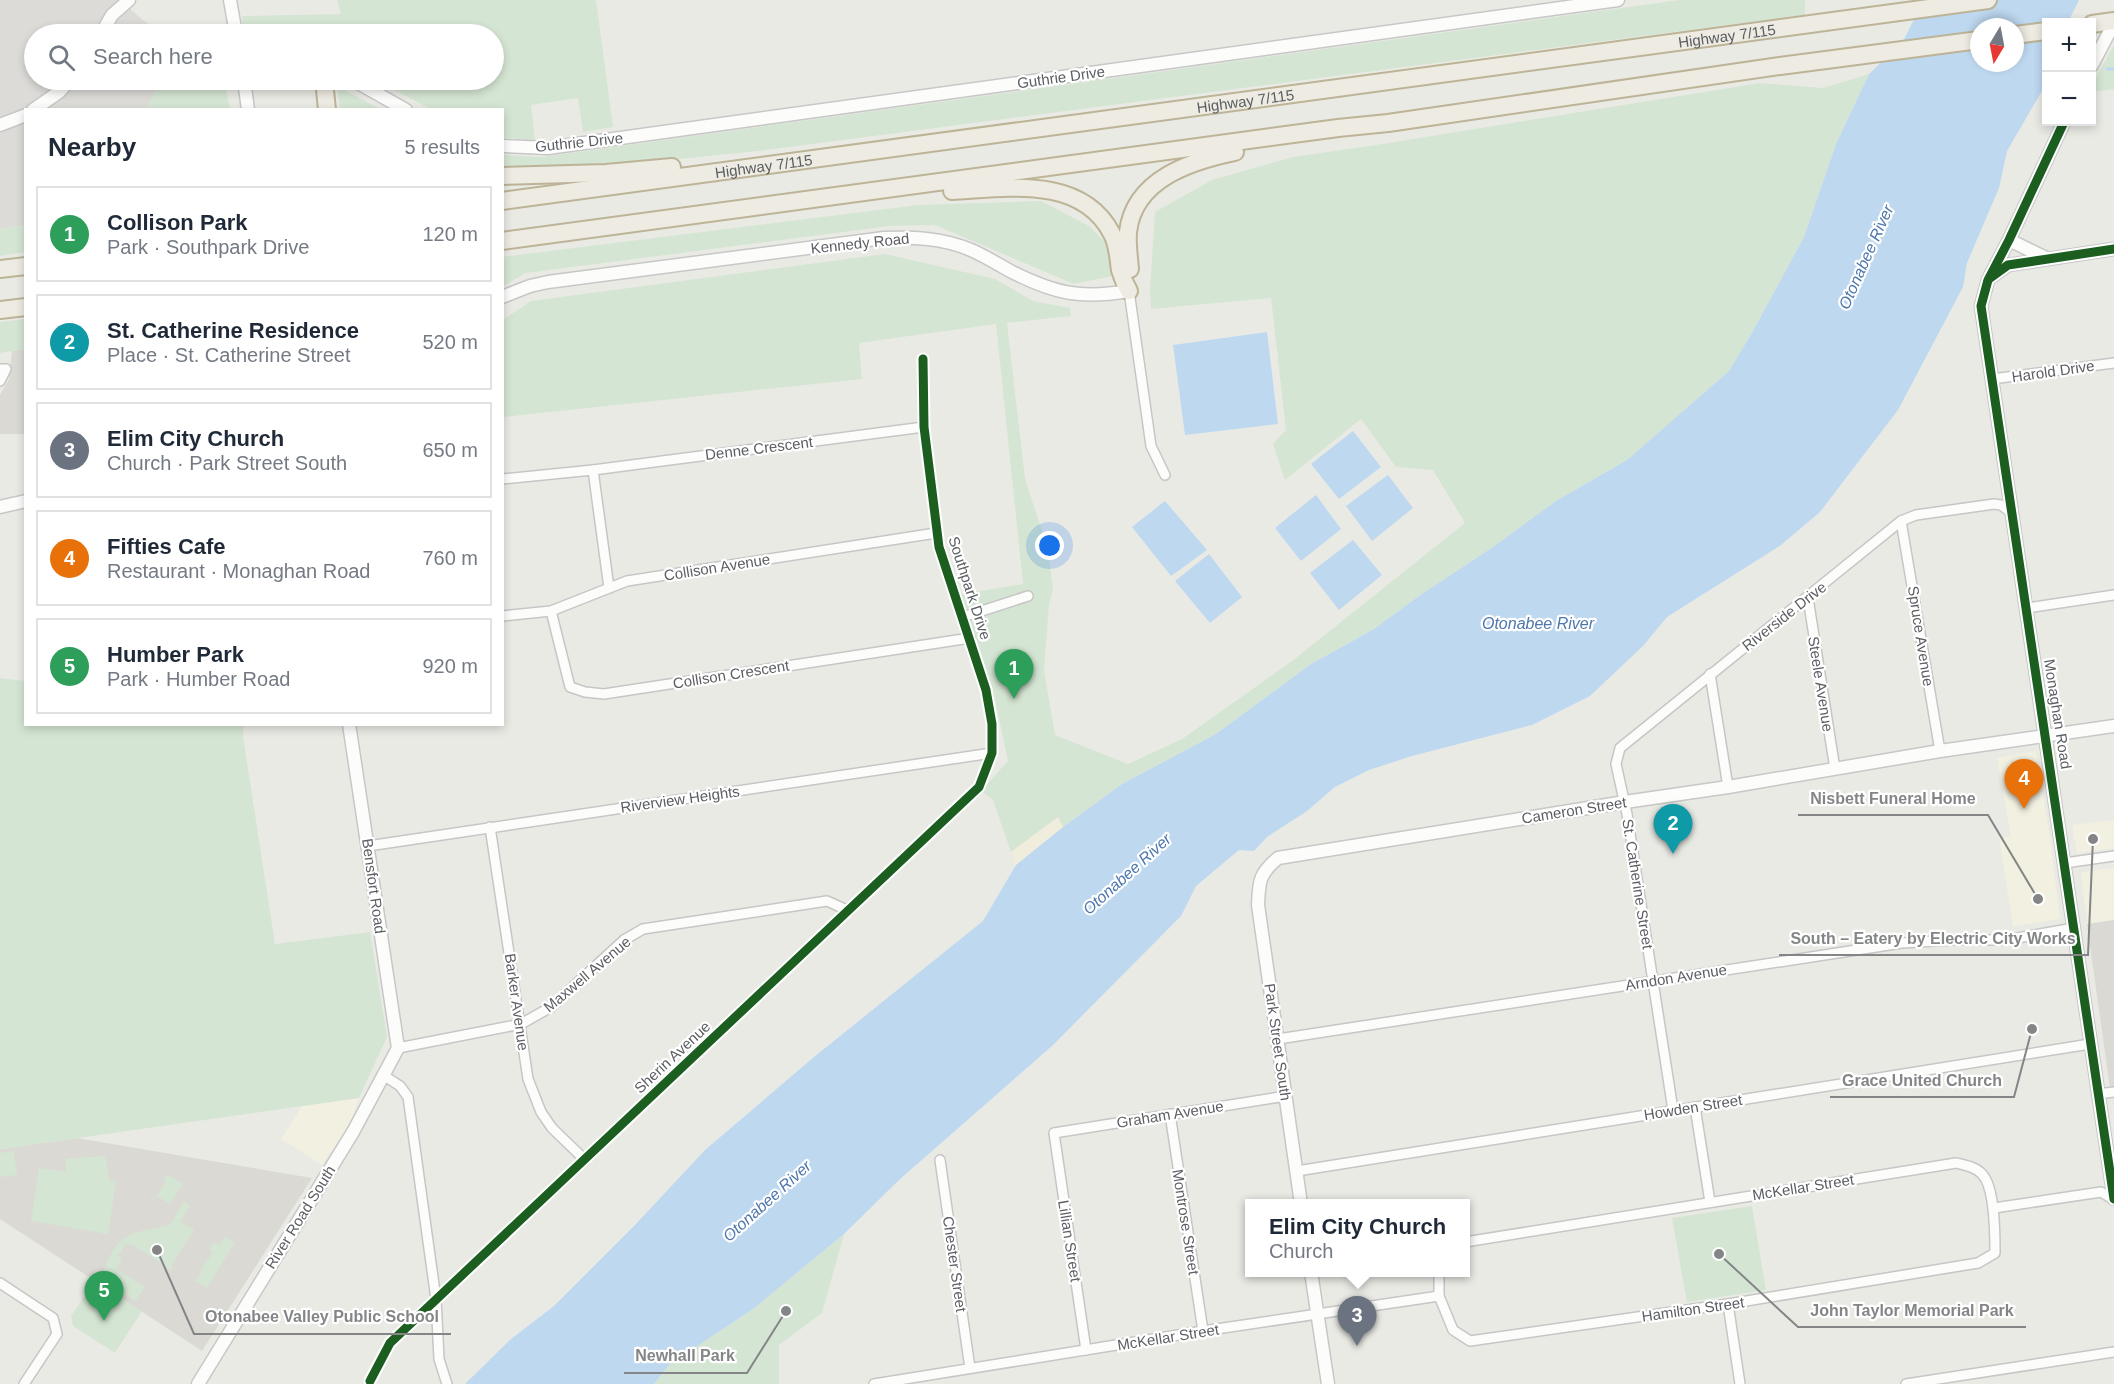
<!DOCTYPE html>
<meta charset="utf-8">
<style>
:root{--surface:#fff;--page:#f6f6f7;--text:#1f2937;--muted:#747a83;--line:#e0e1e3;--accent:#0f766e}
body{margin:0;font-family:Arial,sans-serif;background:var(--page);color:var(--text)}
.controls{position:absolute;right:18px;top:18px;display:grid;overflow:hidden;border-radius:0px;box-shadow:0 3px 9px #0003}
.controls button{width:54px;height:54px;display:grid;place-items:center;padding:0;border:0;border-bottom:2px solid var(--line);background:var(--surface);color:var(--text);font:30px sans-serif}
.compass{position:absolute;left:1970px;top:18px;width:54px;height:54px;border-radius:50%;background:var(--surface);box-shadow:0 3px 9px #0003;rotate:190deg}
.you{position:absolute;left:1050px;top:546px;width:21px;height:21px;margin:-15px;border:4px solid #fff;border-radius:50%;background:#1a73e8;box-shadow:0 0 0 9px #1a73e833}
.badge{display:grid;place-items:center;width:39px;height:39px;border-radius:50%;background:var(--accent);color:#fff;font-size:20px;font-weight:700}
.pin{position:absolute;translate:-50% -50px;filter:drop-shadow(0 2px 3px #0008)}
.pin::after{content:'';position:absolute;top:32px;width:21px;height:18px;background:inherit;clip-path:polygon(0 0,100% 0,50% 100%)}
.popup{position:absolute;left:1245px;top:1199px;width:225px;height:78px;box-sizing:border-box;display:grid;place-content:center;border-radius:0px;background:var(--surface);filter:drop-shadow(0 2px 4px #0005);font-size:20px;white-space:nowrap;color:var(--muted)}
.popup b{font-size:22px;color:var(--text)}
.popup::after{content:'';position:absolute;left:50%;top:100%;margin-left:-12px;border:12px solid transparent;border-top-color:var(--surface)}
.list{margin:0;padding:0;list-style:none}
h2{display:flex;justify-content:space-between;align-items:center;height:78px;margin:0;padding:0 24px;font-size:26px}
h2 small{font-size:20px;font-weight:400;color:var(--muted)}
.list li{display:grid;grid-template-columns:39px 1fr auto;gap:18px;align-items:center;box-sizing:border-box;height:96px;margin:0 12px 12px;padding:0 12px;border:2px solid var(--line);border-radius:0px}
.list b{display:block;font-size:22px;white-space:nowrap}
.list p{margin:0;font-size:20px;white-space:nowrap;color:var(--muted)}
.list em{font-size:20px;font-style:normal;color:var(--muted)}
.icon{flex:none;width:33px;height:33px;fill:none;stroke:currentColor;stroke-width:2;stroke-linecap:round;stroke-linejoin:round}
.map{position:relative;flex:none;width:2114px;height:1384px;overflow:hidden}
.search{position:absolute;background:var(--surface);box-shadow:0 3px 9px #0003;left:24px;top:24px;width:480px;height:66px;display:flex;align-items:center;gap:15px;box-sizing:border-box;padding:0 21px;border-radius:33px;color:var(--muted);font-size:22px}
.panel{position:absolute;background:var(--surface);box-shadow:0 3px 9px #0003;left:24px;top:108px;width:480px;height:618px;border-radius:0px}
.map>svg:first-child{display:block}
</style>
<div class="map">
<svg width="2114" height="1384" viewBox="0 0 2114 1384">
<rect width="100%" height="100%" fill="#eaeae5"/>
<g fill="#f2f0e0">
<polygon points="2036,751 2049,831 2060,919 2013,926 1999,838 2011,836 1997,758"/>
<polygon points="2114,820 2114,848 2077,853 2072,825"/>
<polygon points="2114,868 2114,920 2087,924 2081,875 2084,872"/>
<polygon points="359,1098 351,1122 322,1165 281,1139 302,1106"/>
</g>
<polygon fill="#dcdbd8" points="0,0 130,0 131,10 160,34 34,34 34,80 163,80 145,109 26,110 25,225 0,229"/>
<g fill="#dad9d4">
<polygon points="25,349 25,434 0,434 0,395 9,379 12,351"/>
<polygon points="2114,920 2114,1087 2110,1088 2087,924"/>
<polygon points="77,1138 312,1178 202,1351 0,1219 0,1149"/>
</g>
<g fill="#d5e5d3">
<polygon points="337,0 596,0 613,127 583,132 578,98 531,105 535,141 503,137 502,110 430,109 376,80 494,80 494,34 244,34 243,32 242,16 341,14"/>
<polygon points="1679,0 1805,0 1805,15 758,151 649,162 503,168 503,155 542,157"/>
<polygon points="2114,45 2114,89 2092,92 2092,85"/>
<polygon points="1869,74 1836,144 1804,237 1753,331 1729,371 1627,460 1556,501 1493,547 1419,596 1374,629 1311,664 1216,734 1122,784 1063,827 1058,818 1011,852 993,800 981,791 1008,761 992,686 961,594 1023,584 996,324 859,343 862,379 503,417 503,320 531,301 885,254 995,279 1033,301 1070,308 1071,316 1007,323 1025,479 1047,546 1053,589 1049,605 1044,670 1055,735 1128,764 1182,739 1292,661 1465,523 1433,470 1396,467 1361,419 1285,480 1273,444 1286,430 1271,298 1151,309 1150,290 1155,212 1212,180 1293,157 1376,145 1760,83 1823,88"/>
<polygon points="163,80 224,80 230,109 145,109"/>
<polygon points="337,86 380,109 340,109"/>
<polygon points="1041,201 1089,226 1109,246 1112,276 1074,284 935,225 890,226 526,273 503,286 502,257 918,205"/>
<polygon points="25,225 25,252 0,256 0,229"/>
<polygon points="25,319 25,349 0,353 0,322"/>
<polygon points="0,678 25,681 26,724 244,725 243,736 275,944 370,932 387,1037 359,1098 0,1149"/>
<polygon points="14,1151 17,1175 0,1177 0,1153"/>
<polygon points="103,1156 106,1159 109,1180 116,1181 108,1234 31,1221 39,1168 66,1172 66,1159"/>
<polygon points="167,1174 183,1184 170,1204 157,1196 166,1182 163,1180"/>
<path d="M184,1201L190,1206L180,1222L194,1230L171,1266L173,1267L171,1270L131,1244L130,1245L126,1243L118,1256L122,1258L116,1269L145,1287L135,1301L107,1283L103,1273C118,1231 130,1234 170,1225Z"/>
<polygon points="1752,1206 1766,1290 1687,1302 1672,1218"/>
<polygon points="844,1234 822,1313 779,1345 779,1384 654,1384 669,1365 753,1309"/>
<polygon points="225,1237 235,1242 207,1288 196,1281 202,1270 201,1269 213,1252 209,1250 214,1242 220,1245"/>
<polygon points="95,1281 142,1311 115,1353 73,1326 71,1316"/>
</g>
<polygon fill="#f0eddc" points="1058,817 1063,827 1016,865 1011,852"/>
<g fill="#bed8f0" fill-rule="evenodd">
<path d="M1924,0H2079L2068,22H2046V84L2007,151L1999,188L1967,263L1963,287L1898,410L1820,512L1781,545L1667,617L1643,646L1590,696L1532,725L1412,756L1369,770L1335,787L1307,811L1267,837L1254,851L1239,850L1196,886L1181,916L1053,1045L899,1180L844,1234L753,1309L669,1365L654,1384H465L511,1339L554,1306L635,1225L705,1150L814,1057L983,921L1016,865L1063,827L1122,784L1216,734L1311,664L1374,629L1419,596L1493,547L1556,501L1627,460L1729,371L1753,331L1804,237L1836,144L1869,74L1902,43ZM1979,27H2015V63H1979Z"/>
<polygon points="1267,332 1278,424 1185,435 1173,345"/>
<polygon points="1353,431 1381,467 1339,499 1311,464"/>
<polygon points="1388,475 1413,508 1372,541 1346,506"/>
<polygon points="1316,495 1341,529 1301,561 1275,528"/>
<polygon points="1165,501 1207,550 1171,576 1132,527"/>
<polygon points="1353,540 1382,575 1339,610 1310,573"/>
<polygon points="1209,554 1242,597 1210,623 1175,581"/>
</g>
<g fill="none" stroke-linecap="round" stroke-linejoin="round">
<polyline stroke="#bed8f0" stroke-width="3" points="2107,69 2114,69"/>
<defs>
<g id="street">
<polyline points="1129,291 1151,446 1165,475"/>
<polyline points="0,369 6,369 0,381"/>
<polyline points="1992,379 2114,363"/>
<polyline points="593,470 609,588"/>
<polyline points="502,479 593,470 924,427"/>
<polyline points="1901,521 1940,751"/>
<polyline points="1808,598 1835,769"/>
<polyline points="2027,608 2114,595"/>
<polyline points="551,611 570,687 585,692 604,694 970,638"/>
<polyline points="502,616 551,611 627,581 936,533"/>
<polyline points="963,617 1028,596"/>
<polyline points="1710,674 1728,787"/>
<polyline points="490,827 528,1079 541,1112 552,1128 585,1160"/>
<polyline points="368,846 992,753"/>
<polyline points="2065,863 2114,856"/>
<polyline points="1278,1039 1902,943 1953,940 2006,940 2074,928"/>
<polyline points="398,1048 521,1024 551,1007 624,940 643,929 827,901 849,911"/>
<polyline points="383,1075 400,1086 408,1097 436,1299 439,1359 447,1384"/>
<polyline points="2098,1094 2114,1092"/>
<polyline points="1695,1107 1710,1202"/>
<polyline points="1673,1110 1627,814 1616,764 1620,748 1901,521 1916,515 1994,504 2001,505 2012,513"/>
<polyline points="1170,1114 1203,1331"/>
<polyline points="940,1160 970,1368"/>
<polyline points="1297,1171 2090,1044"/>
<polyline points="1994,1208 2101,1192 2114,1200"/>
<path d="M1439,1272V1296L1453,1330L1470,1341L1728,1304L1978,1263L1995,1253C1995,1234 1995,1187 1982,1174C1976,1167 1965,1165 1956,1163L1465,1242"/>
<polyline points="0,1283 53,1318 57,1334 24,1384"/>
<polyline points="1728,1304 1740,1384"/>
<polyline points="1086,1350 1054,1133 1286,1096"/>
<polyline points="370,1381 390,1343 979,787 992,753 992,724 986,690 939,547 924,427 923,359"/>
<polyline points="874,1384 1203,1331 1439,1296"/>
<polyline points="1906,1384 2114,1352"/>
</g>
<g id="secondary">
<polyline points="230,0 236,34"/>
<polyline points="101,34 112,15 129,0"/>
<polyline points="2092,65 2114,23"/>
<polyline points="244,80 248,110"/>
<polyline points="353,80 406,110"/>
<polyline points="33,110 59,92 70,80"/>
<polyline points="2064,122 2009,240 1988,280 1981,306 2114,1199"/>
<polyline points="0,125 26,115"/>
<polyline points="502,146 548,148 1618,0"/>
<polyline points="2009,240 2046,258"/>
<polyline points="1991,277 2008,265 2114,249"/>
<path d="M502,297L530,286L548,282L884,238C914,237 943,238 971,250C985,256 999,265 1012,272C1056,294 1081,299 1129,291"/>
<polyline points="0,507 26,501"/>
<path d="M1301,1204L1258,905C1259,881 1259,874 1278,858L1625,802L1728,787L1940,751L2114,726"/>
<polyline points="1311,1272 1328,1384"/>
<polyline points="198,1384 353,1132 398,1048 349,724"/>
</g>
<g id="highway">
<polyline points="2092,24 2114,21"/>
<polyline points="2015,35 2046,31"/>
<polyline points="324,80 327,110"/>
<polyline points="502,176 606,173 672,167"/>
<path d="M952,191C1006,188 1082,175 1112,234C1118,245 1118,257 1120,270C1122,277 1125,284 1129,291"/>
<path id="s1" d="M502,201L1988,0"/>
<polyline points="502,241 1338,128 1388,123 1780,66 1979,40"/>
<polyline points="0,269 26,266"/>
<path d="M1130,269C1129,257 1127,244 1128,232C1134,179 1191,161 1235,152"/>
<polyline points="0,310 26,307"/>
</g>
</defs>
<use href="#street" stroke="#c6c6c6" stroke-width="12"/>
<use href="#secondary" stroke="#c7c7c7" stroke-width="15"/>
<use href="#highway" stroke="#bdb497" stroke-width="20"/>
<use href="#street" stroke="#fcfcfb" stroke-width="9"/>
<use href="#secondary" stroke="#fcfcfb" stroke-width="12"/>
<use href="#highway" stroke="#edebe2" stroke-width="16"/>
<defs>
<g id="cycleway">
<polyline points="2064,122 2009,240 1988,280 1981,306 2114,1199"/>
<polyline points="1990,278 2008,265 2114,249"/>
<polyline points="370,1381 390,1343 979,787 992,753 992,724 986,690 939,547 924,427 923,359"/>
</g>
</defs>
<use href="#cycleway" stroke="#fff" stroke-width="13"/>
<use href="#cycleway" stroke="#1b5e20" stroke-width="9"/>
</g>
<g text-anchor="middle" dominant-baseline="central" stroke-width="4.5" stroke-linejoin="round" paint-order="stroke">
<g font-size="15" fill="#5b5e62" stroke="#fff">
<text stroke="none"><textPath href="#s1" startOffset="1236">Highway 7/115</textPath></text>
<text transform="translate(1061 77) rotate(-8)">Guthrie Drive</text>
<text stroke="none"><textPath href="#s1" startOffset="750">Highway 7/115</textPath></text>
<text transform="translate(579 142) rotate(-6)">Guthrie Drive</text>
<text stroke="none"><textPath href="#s1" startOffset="264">Highway 7/115</textPath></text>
<text transform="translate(860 243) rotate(-6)">Kennedy Road</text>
<text transform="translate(2053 371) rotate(-8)">Harold Drive</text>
<text transform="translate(759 448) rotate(-7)">Denne Crescent</text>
<text transform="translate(717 567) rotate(-9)">Collison Avenue</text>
<text transform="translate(970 588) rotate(72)">Southpark Drive</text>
<text transform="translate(1784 616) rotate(-38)">Riverside Drive</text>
<text transform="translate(1921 636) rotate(81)">Spruce Avenue</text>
<text transform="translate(731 674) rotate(-9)">Collison Crescent</text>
<text transform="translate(1821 684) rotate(81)">Steele Avenue</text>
<text transform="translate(2058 714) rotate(81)">Monaghan Road</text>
<text transform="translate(680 799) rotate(-8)">Riverview Heights</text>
<text transform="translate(1574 810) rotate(-9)">Cameron Street</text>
<text transform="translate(1638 884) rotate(81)">St. Catherine Street</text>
<text transform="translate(374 886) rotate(82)">Bensfort Road</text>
<text transform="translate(587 974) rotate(-40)">Maxwell Avenue</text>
<text transform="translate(1676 977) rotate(-9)">Arndon Avenue</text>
<text transform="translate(517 1002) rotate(82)">Barker Avenue</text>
<text transform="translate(1278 1042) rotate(82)">Park Street South</text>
<text transform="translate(672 1057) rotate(-43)">Sherin Avenue</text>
<text transform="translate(1693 1107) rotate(-9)">Howden Street</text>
<text transform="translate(1170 1114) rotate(-9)">Graham Avenue</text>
<text transform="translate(1803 1187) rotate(-9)">McKellar Street</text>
<text transform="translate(300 1217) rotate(-58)">River Road South</text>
<text transform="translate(1186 1222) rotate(81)">Montrose Street</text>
<text transform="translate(1070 1241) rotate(81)">Lillian Street</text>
<text transform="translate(955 1264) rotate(82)">Chester Street</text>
<text transform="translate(1693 1309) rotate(-8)">Hamilton Street</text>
<text transform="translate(1168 1337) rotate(-9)">McKellar Street</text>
</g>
<g font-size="16" font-style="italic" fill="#4e77ac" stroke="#fff">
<text transform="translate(1866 257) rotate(-66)">Otonabee River</text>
<text x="1538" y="623">Otonabee River</text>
<text transform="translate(1127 874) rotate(-42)">Otonabee River</text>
<text transform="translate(767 1201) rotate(-42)">Otonabee River</text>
</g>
</g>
<path fill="none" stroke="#838587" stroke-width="2" d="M2038 899L1988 815H1798M2093 839L2088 955H1779M2032 1029L2014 1097H1830M1719 1254L1798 1327H2026M157 1250L194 1334H451M786 1311L747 1373H624"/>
<g fill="#838587" stroke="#fff" stroke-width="2">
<circle cx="2038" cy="899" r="6"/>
<circle cx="2093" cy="839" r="6"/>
<circle cx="2032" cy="1029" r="6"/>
<circle cx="1719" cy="1254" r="6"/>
<circle cx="157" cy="1250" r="6"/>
<circle cx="786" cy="1311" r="6"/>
</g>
<g font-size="16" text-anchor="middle" font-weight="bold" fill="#838587" stroke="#fff" stroke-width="4.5" stroke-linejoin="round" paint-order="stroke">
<text x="1893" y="804">Nisbett Funeral Home</text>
<text x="1933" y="944">South – Eatery by Electric City Works</text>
<text x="1922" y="1086">Grace United Church</text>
<text x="1912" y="1316">John Taylor Memorial Park</text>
<text x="322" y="1322">Otonabee Valley Public School</text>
<text x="685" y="1361">Newhall Park</text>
</g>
</svg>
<div class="controls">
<button>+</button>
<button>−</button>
</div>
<svg class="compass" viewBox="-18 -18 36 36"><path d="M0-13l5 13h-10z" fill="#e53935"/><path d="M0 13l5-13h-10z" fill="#747a83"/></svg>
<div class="you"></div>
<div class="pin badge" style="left:1014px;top:699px;background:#2e9e5b">1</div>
<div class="pin badge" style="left:1673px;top:854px;background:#0f9aa8">2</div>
<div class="pin badge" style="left:1357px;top:1346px;background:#6b7280">3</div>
<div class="popup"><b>Elim City Church</b>Church</div>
<div class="pin badge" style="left:2024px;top:809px;background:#e8710a">4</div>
<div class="pin badge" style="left:104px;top:1321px;background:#2e9e5b">5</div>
<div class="search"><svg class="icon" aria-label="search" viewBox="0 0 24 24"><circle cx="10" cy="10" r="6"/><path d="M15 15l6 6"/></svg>Search here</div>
<section class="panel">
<h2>Nearby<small>5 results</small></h2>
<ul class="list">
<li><span class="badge" style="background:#2e9e5b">1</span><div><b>Collison Park</b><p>Park · Southpark Drive</p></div><em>120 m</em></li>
<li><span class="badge" style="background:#0f9aa8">2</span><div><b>St. Catherine Residence</b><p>Place · St. Catherine Street</p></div><em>520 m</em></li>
<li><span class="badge" style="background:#6b7280">3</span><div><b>Elim City Church</b><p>Church · Park Street South</p></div><em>650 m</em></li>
<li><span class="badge" style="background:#e8710a">4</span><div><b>Fifties Cafe</b><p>Restaurant · Monaghan Road</p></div><em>760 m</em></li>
<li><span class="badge" style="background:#2e9e5b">5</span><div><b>Humber Park</b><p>Park · Humber Road</p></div><em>920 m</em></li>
</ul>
</section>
</div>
